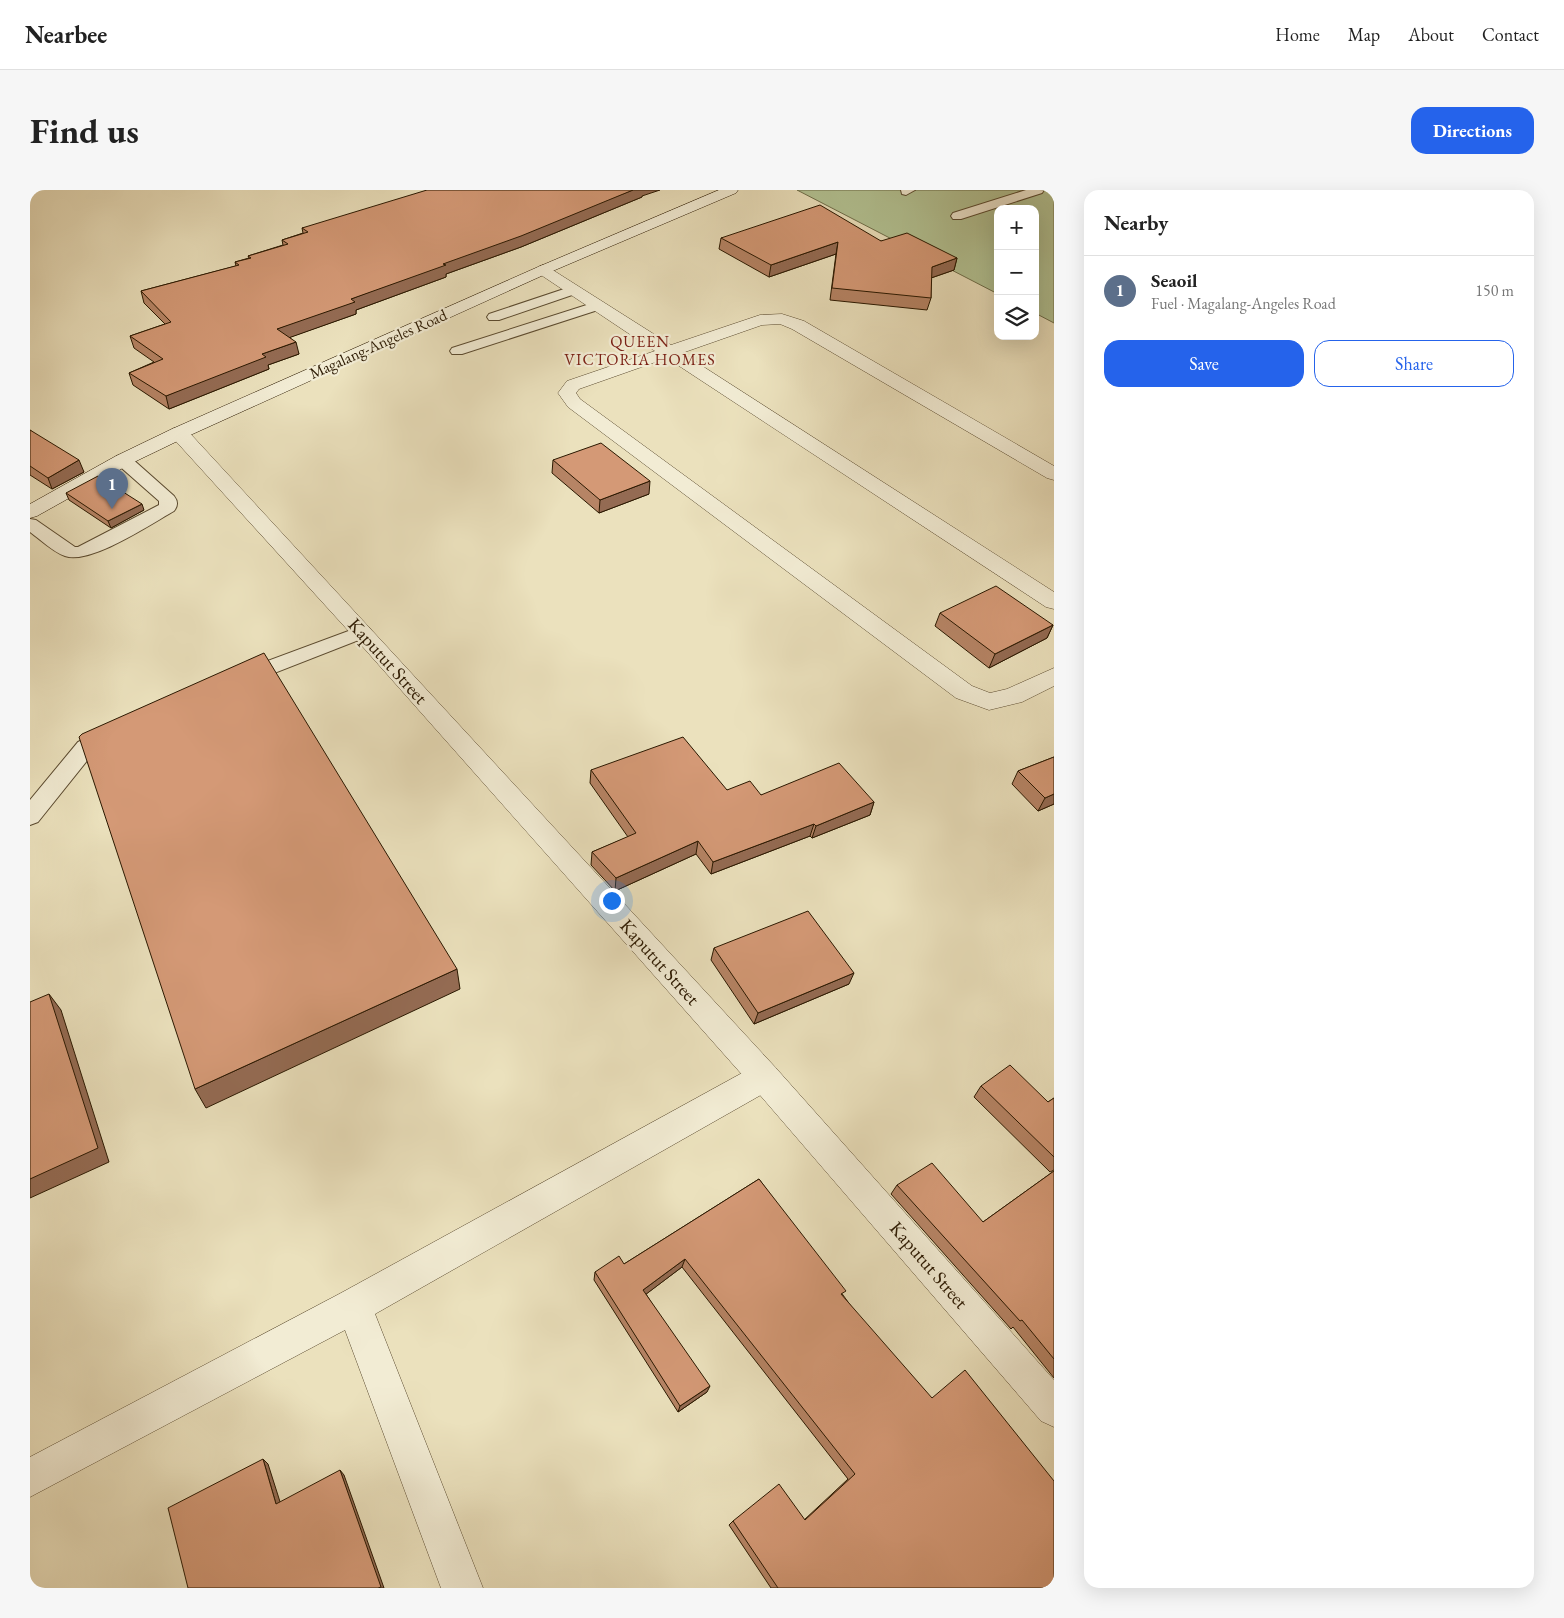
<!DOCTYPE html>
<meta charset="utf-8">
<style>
:root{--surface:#fff;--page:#f6f6f6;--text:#222;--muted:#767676;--line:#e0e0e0;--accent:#2563eb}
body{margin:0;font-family:"EB Garamond",serif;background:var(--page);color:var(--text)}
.controls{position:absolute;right:15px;top:15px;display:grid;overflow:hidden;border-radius:10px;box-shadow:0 5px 20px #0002}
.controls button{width:45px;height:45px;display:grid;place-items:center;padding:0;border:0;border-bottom:1px solid var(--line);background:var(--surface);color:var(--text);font:25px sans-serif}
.you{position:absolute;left:581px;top:710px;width:18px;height:18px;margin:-12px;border:4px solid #fff;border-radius:50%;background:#1a73e8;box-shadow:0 0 0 8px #1a73e833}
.badge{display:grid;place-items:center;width:32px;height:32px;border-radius:50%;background:var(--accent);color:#fff;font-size:16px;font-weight:700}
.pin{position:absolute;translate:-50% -41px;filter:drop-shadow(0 1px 2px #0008)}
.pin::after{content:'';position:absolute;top:26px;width:18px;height:15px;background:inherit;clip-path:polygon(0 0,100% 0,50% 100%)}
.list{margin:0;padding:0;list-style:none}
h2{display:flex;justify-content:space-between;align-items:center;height:65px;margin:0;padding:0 20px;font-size:21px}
h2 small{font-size:16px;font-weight:400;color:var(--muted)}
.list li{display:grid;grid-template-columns:32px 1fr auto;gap:15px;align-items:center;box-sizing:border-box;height:70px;padding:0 20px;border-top:1px solid var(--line)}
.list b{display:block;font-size:19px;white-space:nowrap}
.list p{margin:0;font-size:16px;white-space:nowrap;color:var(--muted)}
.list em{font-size:16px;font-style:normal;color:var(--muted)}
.actions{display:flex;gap:10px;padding:15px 20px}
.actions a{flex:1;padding:11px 0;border:1px solid var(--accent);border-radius:15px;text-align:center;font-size:18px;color:var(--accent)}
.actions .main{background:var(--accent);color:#fff}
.icon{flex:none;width:28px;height:28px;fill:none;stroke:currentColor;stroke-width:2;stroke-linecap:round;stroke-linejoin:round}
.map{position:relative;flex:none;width:1024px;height:1398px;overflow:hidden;border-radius:15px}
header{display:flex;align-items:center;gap:30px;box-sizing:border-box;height:70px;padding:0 25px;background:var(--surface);border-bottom:1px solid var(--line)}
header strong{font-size:24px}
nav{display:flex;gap:28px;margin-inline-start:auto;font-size:18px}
.intro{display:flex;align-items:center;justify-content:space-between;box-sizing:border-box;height:120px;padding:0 30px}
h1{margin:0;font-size:35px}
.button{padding:12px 22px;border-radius:15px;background:var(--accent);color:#fff;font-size:18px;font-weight:700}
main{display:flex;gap:30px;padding:0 30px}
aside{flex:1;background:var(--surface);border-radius:15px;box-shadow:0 5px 20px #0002}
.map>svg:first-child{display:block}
</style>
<header>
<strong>Nearbee</strong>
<nav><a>Home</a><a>Map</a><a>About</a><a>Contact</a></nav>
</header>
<div class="intro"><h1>Find us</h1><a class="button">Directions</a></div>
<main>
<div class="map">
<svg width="1024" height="1398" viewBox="0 0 1024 1398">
<rect width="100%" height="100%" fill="#ebe1bd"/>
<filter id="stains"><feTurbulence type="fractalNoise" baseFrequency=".004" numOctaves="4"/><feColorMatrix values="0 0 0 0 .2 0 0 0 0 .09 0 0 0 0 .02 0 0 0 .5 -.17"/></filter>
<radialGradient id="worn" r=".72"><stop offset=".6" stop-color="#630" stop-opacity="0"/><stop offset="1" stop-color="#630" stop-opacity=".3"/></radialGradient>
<polygon fill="#b3c394" stroke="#6e6e4a" points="767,0 1024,0 1024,133 1005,123 1005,19 968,19 968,104"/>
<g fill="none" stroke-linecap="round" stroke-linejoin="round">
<defs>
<g id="service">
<polygon points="871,0 885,0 876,5 872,4"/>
<polygon points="996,0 1014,0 1012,3 931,29 923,29 921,26 923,23"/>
<polygon points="543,96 550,100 548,103 469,130 459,130 457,127 459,124"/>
<polygon points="566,112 571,113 573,116 571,119 432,164 422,164 420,161 422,158"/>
<path d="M93,265L99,266L144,306C148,311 148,316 144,321C121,334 60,375 35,366C23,362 11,350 0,342V329L6,330L45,357H48L129,315V311L87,274L85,270L87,266Z"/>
<polygon points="332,436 339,438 342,442 339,446 219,493 212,495 205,493 202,488 205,483"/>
<polygon points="81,537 88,540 92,545 88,550 64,562 8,632 0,635 0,610 48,552"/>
</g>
<g id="minor">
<polygon points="513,75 518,77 641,155 730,125 752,124 774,131 1024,276 1024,290 1017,288 762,139 750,134 732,135 652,163 1024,402 1024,419 1016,417 637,168 549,199 546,203 550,209 942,496 960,503 977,499 1024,478 1024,496 992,512 959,520 926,508 538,217 528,203 537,191 625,161 508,83 505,80 508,77"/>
<polygon points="734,873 745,877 750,887 745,897 345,1124 453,1398 411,1398 315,1140 0,1307 0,1267 311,1103 723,877"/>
</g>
<polygon id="tertiary" points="149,237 156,239 745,877 1024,1190 1024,1237 1011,1231 723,897 324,447 142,247 140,243 142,239"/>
<polygon id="secondary" points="689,0 708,0 706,3 518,83 156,247 100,274 7,326 0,328 0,314 86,266 142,239 508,77"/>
</defs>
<use href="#service" stroke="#5a4a2f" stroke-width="2"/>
<use href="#minor" stroke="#5a4a2f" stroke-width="1"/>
<use href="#tertiary" stroke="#5a4a2f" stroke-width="1"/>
<use href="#secondary" stroke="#2a1800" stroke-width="1"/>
<use href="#service" fill="#f2ecd4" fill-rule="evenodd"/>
<use href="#minor" fill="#f2ecd4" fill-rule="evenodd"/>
<use href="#tertiary" fill="#f2ecd4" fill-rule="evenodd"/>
<use href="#secondary" fill="#f2ecd4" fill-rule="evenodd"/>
</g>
<g fill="#b68465" stroke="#2a1800">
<polygon points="612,6 612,7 491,57 416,84 416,87 326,120 326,124 260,147 269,164 238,175 239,179 139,219 103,195 99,183 124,172 104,158 100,146 135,134 114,113 111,101 206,76 205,72 219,68 218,66 253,55 252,50 273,43 272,38"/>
<polygon points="691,48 851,51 927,68 924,80 901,88 901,108 897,120 800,110 806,64 739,87 689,59"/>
<polygon points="0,240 54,282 22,299 0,285"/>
<polygon points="523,270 619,304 569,323 522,283"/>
<polygon points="36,303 114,320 81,338 39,310"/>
<polygon points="910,423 1023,435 1017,448 959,478 905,436"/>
<polygon points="1024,567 1024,614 1008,621 982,594 988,581"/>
<polygon points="561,580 731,605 844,612 840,625 782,648 780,646 681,684 666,664 585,701 561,675 562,662 598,647 560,593"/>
<polygon points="684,758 819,794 724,834 681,770"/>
<polygon points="951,896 1018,912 1024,908 1024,980 1020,982 944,907"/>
<polygon points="1024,981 1024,1188 983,1137 981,1139 861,1004 867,995 953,1032"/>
<polygon points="729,989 813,1105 1024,1398 741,1398 699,1335 703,1331 774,1330 818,1289 652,1077 616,1104 677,1202 648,1222 564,1090 565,1082 594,1074"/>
</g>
<g fill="#946b53" stroke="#2a1800">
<polygon points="603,0 630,0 612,6 612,7 491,57 416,84 416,87 326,120 326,124 250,151 247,139 321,109"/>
<polygon points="808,52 806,64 739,87 741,75"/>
<polygon points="927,68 924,80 898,89 902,77"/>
<polygon points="266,152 269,164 238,175 239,179 139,219 136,206 232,164"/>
<polygon points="49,270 54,282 22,299 18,288"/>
<polygon points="620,291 619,304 569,323 570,310"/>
<polygon points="112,314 114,320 81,338 78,331"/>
<polygon points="1023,435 1017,448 959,478 965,464"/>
<polygon points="1024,604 1024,614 1008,621 1015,608"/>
<polygon points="844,612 840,625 782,648 786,636"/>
<polygon points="784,634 780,646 681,684 683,672"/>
<polygon points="668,651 666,664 585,701 586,688"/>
<polygon points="427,779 430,799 176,918 165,899"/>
<polygon points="824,783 819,794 724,834 728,823"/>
<polygon points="19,804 31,820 79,972 0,1008 0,989"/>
<polygon points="655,1069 652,1077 611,1108 613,1100"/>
<polygon points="680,1196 677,1202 648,1222 650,1216"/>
<polygon points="233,1269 238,1274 252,1318 246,1314"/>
<polygon points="310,1280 314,1285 354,1398 348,1398"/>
</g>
<g fill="#d49976" stroke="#2a1800">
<polygon points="397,0 603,0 491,46 413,74 416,75 321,109 325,112 247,139 266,152 232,164 236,167 136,206 99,183 133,169 100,146 141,132 111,101 209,75 205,72 221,68 218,66 258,54 252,50 278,42 272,38"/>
<polygon points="790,15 851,51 877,43 927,68 902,77 901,108 802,98 808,52 741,75 691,48"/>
<polygon points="0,240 49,270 18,288 0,276"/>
<polygon points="571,253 620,291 570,310 523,270"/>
<polygon points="68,286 112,314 78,331 36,303"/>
<polygon points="966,396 1023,435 965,464 910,423"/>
<polygon points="234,463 427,779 165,899 49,547 52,544"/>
<polygon points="653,547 697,600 720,591 731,605 809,573 844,612 786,636 784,634 683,672 668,651 586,688 562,662 606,643 561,580"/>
<polygon points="1024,567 1024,604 1015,608 988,581"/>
<polygon points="778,721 824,783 728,823 684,758"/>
<polygon points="19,804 68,958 0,989 0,812"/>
<polygon points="980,875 1018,912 1024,908 1024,967 951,896"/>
<polygon points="902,973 953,1032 1024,981 1024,1169 992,1130 990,1131 867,995"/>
<polygon points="729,989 816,1101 811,1104 902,1208 935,1180 1024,1291 1024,1398 748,1398 703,1331 749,1294 775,1330 825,1284 655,1069 613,1100 680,1196 650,1216 565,1082 589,1066 594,1074"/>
<polygon points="233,1269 246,1314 310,1280 351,1397 348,1398 158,1398 138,1318"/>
</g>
<g text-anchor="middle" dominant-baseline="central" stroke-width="4.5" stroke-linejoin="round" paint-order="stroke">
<g font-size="16" letter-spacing="1" fill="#7a1f14" stroke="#f2ecd4">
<text x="610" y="151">QUEEN<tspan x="610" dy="18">VICTORIA HOMES</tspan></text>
</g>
<g font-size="16" fill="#2a1800" stroke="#f2ecd4">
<text transform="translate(348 154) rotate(-24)">Magalang-Angeles Road</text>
</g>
<g font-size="19" fill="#2a1800" stroke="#f2ecd4">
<text transform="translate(358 471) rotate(48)">Kaputut Street</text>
<text transform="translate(630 772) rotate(48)">Kaputut Street</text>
<text transform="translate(899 1075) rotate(49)">Kaputut Street</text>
</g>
</g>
<rect width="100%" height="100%" filter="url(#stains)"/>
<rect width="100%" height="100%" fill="url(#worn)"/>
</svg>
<div class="controls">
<button>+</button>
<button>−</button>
<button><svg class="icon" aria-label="layers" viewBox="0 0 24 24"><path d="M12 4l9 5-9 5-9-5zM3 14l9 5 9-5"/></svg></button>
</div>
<div class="you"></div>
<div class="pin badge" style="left:82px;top:319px;background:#5c6f8a">1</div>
</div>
<aside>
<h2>Nearby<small></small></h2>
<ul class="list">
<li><span class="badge" style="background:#5c6f8a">1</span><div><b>Seaoil</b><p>Fuel · Magalang-Angeles Road</p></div><em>150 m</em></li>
</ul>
<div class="actions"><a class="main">Save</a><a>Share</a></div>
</aside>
</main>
